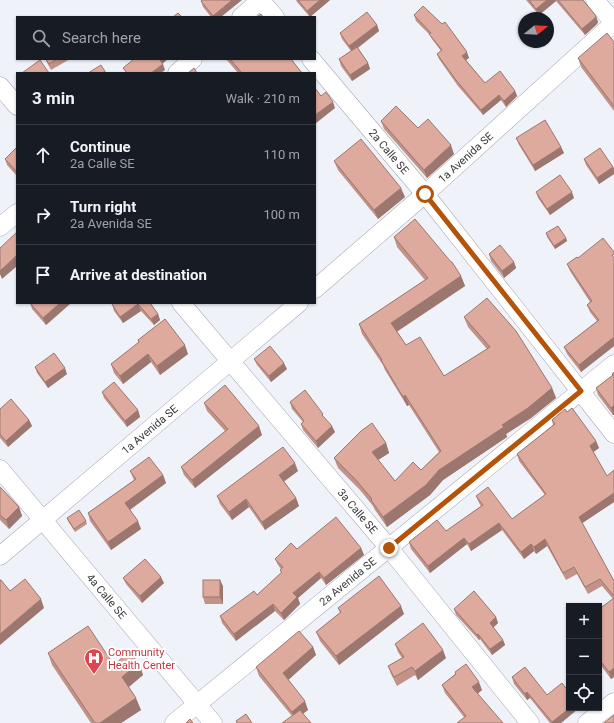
<!DOCTYPE html>
<meta charset="utf-8">
<style>
:root{--surface:#171b24;--page:#242831;--text:#f1f3f6;--muted:#9ea1a6;--line:#363941}
body{margin:0;font-family:Roboto,sans-serif;background:var(--page);color:var(--text)}
.controls{position:absolute;right:12px;bottom:12px;display:grid;overflow:hidden;border-radius:0px;box-shadow:0 1px 3px #0004}
.controls button{width:36px;height:36px;display:grid;place-items:center;padding:0;border:0;border-bottom:1px solid var(--line);background:var(--surface);color:var(--text);font:20px sans-serif}
.compass{position:absolute;left:518px;top:12px;width:36px;height:36px;border-radius:50%;background:var(--surface);box-shadow:0 1px 3px #0004;rotate:72deg}
.stop{position:absolute;width:12px;height:12px;margin:-9px;border:3px solid #b45309;border-radius:50%;background:#fff}
.stop.end{background:#b45309;border-color:#fff;box-shadow:0 1px 4px #0008}
.list{margin:0;padding:0;list-style:none}
h2{display:flex;justify-content:space-between;align-items:center;height:52px;margin:0;padding:0 16px;font-size:17px}
h2 small{font-size:13px;font-weight:400;color:var(--muted)}
.list li{display:grid;grid-template-columns:26px 1fr auto;gap:12px;align-items:center;box-sizing:border-box;height:60px;padding:0 16px;border-top:1px solid var(--line)}
.list b{display:block;font-size:15px;white-space:nowrap}
.list p{margin:0;font-size:13px;white-space:nowrap;color:var(--muted)}
.list em{font-size:13px;font-style:normal;color:var(--muted)}
.icon{flex:none;width:22px;height:22px;fill:none;stroke:currentColor;stroke-width:2;stroke-linecap:round;stroke-linejoin:round}
.map{position:relative;flex:none;width:614px;height:723px;overflow:hidden}
.search{position:absolute;background:var(--surface);box-shadow:0 1px 3px #0004;left:16px;top:16px;width:300px;height:44px;display:flex;align-items:center;gap:10px;box-sizing:border-box;padding:0 14px;border-radius:0px;color:var(--muted);font-size:15px}
.panel{position:absolute;background:var(--surface);box-shadow:0 1px 3px #0004;left:16px;top:72px;width:300px;height:232px;border-radius:0px}
.map>svg:first-child{display:block}
</style>
<div class="map">
<svg width="614" height="723" viewBox="0 0 614 723">
<rect width="100%" height="100%" fill="#f0f2fa"/>
<g fill="none" stroke-linecap="round" stroke-linejoin="round">
<defs>
<g id="minor">
<polyline points="260,0 275,17"/>
<polyline points="595,0 614,23"/>
<polyline points="241,17 261,0"/>
<path id="s1" d="M311,59L425,194L614,434"/>
<polyline points="177,73 193,59"/>
<polyline points="0,86 17,106"/>
<polyline points="0,227 17,213"/>
<path id="s2" d="M315,289L425,194L614,23"/>
<path id="s3" d="M181,303L389,548L530,723"/>
<path id="s4" d="M0,469L213,723"/>
<path id="s5" d="M0,556L299,303"/>
<path id="s6" d="M174,723L614,364"/>
<polyline points="587,723 614,702"/>
</g>
</defs>
<use href="#minor" stroke="#a6a8af" stroke-width="19"/>
<use href="#minor" stroke="#fff" stroke-width="18"/>
</g>
<g fill="#c09288">
<polygon points="296,0 330,0 310,17 297,2"/>
<polygon points="526,0 583,0 598,22 597,24 585,35 556,1 539,15"/>
<polygon points="201,1 221,17 211,17 203,7"/>
<polygon points="414,15 469,58 466,60 485,83 515,91 517,96 506,107 501,100 483,115 458,86 439,59 437,54 441,51 432,39 430,35 416,21"/>
<polygon points="377,25 379,31 358,48 368,63 370,69 352,81 341,66 339,59 351,51 342,39 340,33"/>
<polygon points="614,42 614,111 581,67 578,58"/>
<polygon points="45,59 70,59 51,70"/>
<polygon points="226,59 291,59 302,73 238,73"/>
<polygon points="381,121 418,128 454,154 427,178 384,129"/>
<polygon points="516,138 561,147 564,153 535,171 519,145"/>
<polygon points="17,147 17,176 7,165 5,159"/>
<polygon points="584,159 613,167 614,169 614,174 599,184 586,165"/>
<polygon points="334,161 405,197 378,219 338,170"/>
<polygon points="536,192 574,198 550,215 538,198"/>
<polygon points="546,233 566,238 567,241 555,249 547,237"/>
<polygon points="394,237 461,276 465,286 397,331 406,345 444,376 487,349 468,327 464,317 552,388 556,398 531,418 506,434 507,437 443,480 430,495 387,527 375,510 373,506 360,490 338,468 334,458 386,443 389,453 378,460 395,481 421,470 439,452 409,405 407,406 385,370 383,365 362,334 359,324 425,280 397,247"/>
<polygon points="489,254 514,262 516,268 504,278 491,261"/>
<polygon points="577,257 614,346 581,372 567,354 564,347 597,321 590,312 587,305 590,302 570,271 567,264"/>
<polygon points="30,303 71,303 46,325 32,309"/>
<polygon points="150,303 158,314 160,320 154,325 141,311 123,323 114,311 112,304"/>
<polygon points="138,340 188,354 160,375 151,362 123,384 114,373 111,364 138,343"/>
<polygon points="254,359 287,369 271,382 257,365"/>
<polygon points="35,367 67,374 48,388 37,373"/>
<polygon points="614,372 614,415 613,415 598,395 596,388 613,375 612,374"/>
<polygon points="102,392 138,410 140,417 127,427 104,398"/>
<polygon points="290,402 335,432 318,448 303,430 301,424 303,422 292,409"/>
<polygon points="204,403 262,435 195,488 184,475 181,467 225,431 207,411"/>
<polygon points="0,409 29,420 32,426 8,447 0,438"/>
<polygon points="567,412 596,441 599,448 593,452 607,476 614,470 614,502 582,523 614,581 614,677 611,679 599,663 599,609 613,599 602,586 588,594 577,574 566,580 547,546 536,554 534,551 524,559 502,530 471,551 467,544 430,573 411,549 409,542 446,531 481,506 479,503 476,496 512,519 545,495 519,461 517,454 553,425 552,420"/>
<polygon points="130,471 163,475 166,483 130,510 141,529 111,550 90,521 88,513 134,480"/>
<polygon points="298,471 284,481 296,498 299,506 265,530 249,507 232,520 220,504 217,496"/>
<polygon points="0,487 19,507 22,516 9,529 0,520"/>
<polygon points="67,518 86,521 87,524 75,532 68,521"/>
<polygon points="361,548 364,555 326,585 321,578 298,598 300,604 284,620 275,611 236,641 222,623 220,616 257,595 281,573 280,570 281,569 278,565 275,559 297,549"/>
<polygon points="123,578 164,583 142,603 126,584"/>
<polygon points="223,586 223,604 205,604 203,597"/>
<polygon points="338,608 404,614 339,665 320,641 316,632 340,613"/>
<polygon points="454,609 496,617 498,623 493,627 503,640 505,645 492,655 480,639 479,640 456,615"/>
<polygon points="395,644 446,658 418,680 415,675 397,686 391,674 388,666 402,658 398,652"/>
<polygon points="313,647 316,655 288,680 308,710 292,716 259,676 256,667"/>
<polygon points="48,653 114,665 139,663 143,675 129,687 141,710 121,723 91,723 52,665"/>
<polygon points="455,672 482,690 477,694 503,723 464,717 445,693 442,685 455,674"/>
<polygon points="512,677 547,695 569,708 579,708 561,723 550,723 530,698 527,700 514,684"/>
</g>
<g fill="#9c776f">
<polygon points="232,0 242,0 221,17 213,17 213,16"/>
<polygon points="320,0 330,0 310,17 307,11"/>
<polygon points="547,0 556,0 556,1 539,15 536,9"/>
<polygon points="596,16 598,22 597,24 585,35 582,29"/>
<polygon points="377,25 379,31 352,52 349,46"/>
<polygon points="467,52 469,58 464,61 462,56"/>
<polygon points="158,59 168,59 161,65"/>
<polygon points="368,63 370,69 352,81 350,75"/>
<polygon points="163,64 165,70 161,73 151,73"/>
<polygon points="515,91 517,96 506,107 504,101"/>
<polygon points="499,95 501,100 483,115 481,110"/>
<polygon points="333,102 335,108 315,124 315,115"/>
<polygon points="451,145 454,154 427,178 424,170"/>
<polygon points="561,147 564,153 535,171 533,165"/>
<polygon points="613,167 614,169 614,174 599,184 597,178"/>
<polygon points="401,188 405,197 378,219 374,210"/>
<polygon points="572,192 574,198 550,215 547,209"/>
<polygon points="566,238 567,241 555,249 554,246"/>
<polygon points="17,255 17,266 2,279 0,274 0,271"/>
<polygon points="514,262 516,268 504,278 502,271"/>
<polygon points="461,276 465,286 395,333 391,323"/>
<polygon points="60,303 71,303 46,325 43,318"/>
<polygon points="138,304 141,311 123,323 120,317"/>
<polygon points="158,314 160,320 154,325 151,319"/>
<polygon points="614,337 614,346 581,372 579,365"/>
<polygon points="185,345 188,354 160,375 157,366"/>
<polygon points="148,354 151,362 123,384 120,376"/>
<polygon points="284,363 287,369 271,382 269,376"/>
<polygon points="65,368 67,374 48,388 45,382"/>
<polygon points="552,388 556,398 531,418 506,434 507,437 443,480 430,495 387,527 383,517 439,470"/>
<polygon points="405,395 409,405 407,406 403,397"/>
<polygon points="614,405 614,415 613,415 611,408"/>
<polygon points="138,410 140,417 127,427 125,421"/>
<polygon points="29,420 32,426 8,447 6,441"/>
<polygon points="259,426 262,435 195,488 192,480"/>
<polygon points="332,426 335,432 318,448 316,441"/>
<polygon points="596,441 599,448 592,453 590,446"/>
<polygon points="386,443 389,453 375,462 372,452"/>
<polygon points="295,463 298,471 282,483 279,475"/>
<polygon points="163,475 166,483 128,511 125,503"/>
<polygon points="614,493 614,502 581,524 579,517"/>
<polygon points="296,498 299,506 265,530 262,522"/>
<polygon points="246,499 249,507 232,520 229,512"/>
<polygon points="19,507 22,516 9,529 6,520"/>
<polygon points="138,521 141,529 111,550 108,542"/>
<polygon points="499,523 502,530 471,551 469,544"/>
<polygon points="464,538 467,544 430,573 428,566"/>
<polygon points="545,539 547,546 536,554 534,547"/>
<polygon points="531,544 534,551 524,559 521,552"/>
<polygon points="361,548 364,555 326,585 324,578"/>
<polygon points="319,572 321,578 298,598 300,604 284,620 281,613 293,593"/>
<polygon points="161,577 164,583 142,603 140,596"/>
<polygon points="220,580 223,586 223,604 220,597"/>
<polygon points="41,599 44,608 0,645 0,634"/>
<polygon points="273,604 275,611 236,641 234,634"/>
<polygon points="401,606 404,614 339,665 336,656"/>
<polygon points="496,617 498,623 492,629 490,623"/>
<polygon points="478,634 480,639 479,640 477,635"/>
<polygon points="503,640 505,645 492,655 490,649"/>
<polygon points="313,647 316,655 286,682 283,673"/>
<polygon points="443,650 446,658 418,680 415,671"/>
<polygon points="139,663 143,675 126,689 122,677"/>
<polygon points="614,668 614,677 611,679 609,672"/>
<polygon points="479,682 482,690 475,696 472,687"/>
<polygon points="527,692 530,698 527,700 525,694"/>
<polygon points="136,698 141,710 121,723 100,723"/>
<polygon points="305,701 308,710 295,720 292,712"/>
<polygon points="570,708 579,708 561,723 552,723 552,722"/>
</g>
<g fill="#dfaa9e" stroke="#9c776f">
<polygon points="202,0 232,0 213,16 201,1"/>
<polygon points="298,0 320,0 307,11"/>
<polygon points="529,0 547,0 536,9"/>
<polygon points="558,0 583,0 596,16 595,18 582,29"/>
<polygon points="423,6 442,24 445,22 467,52 462,56 485,83 500,71 515,91 504,101 499,95 481,110 456,80 437,54 442,50 429,34 431,33 414,15"/>
<polygon points="367,12 377,25 349,46 340,33"/>
<polygon points="178,13 182,17 173,17"/>
<polygon points="261,14 263,17 257,17"/>
<polygon points="607,33 614,42 614,106 578,58"/>
<polygon points="357,47 368,63 350,75 339,59"/>
<polygon points="46,59 57,59 49,64"/>
<polygon points="134,59 159,59 163,64 151,73 127,73 123,68"/>
<polygon points="230,59 291,59 302,73 242,73"/>
<polygon points="40,60 49,73 22,73"/>
<polygon points="101,65 106,73 88,73"/>
<polygon points="194,68 197,73 188,73"/>
<polygon points="315,88 321,96 326,92 333,102 315,115"/>
<polygon points="396,106 418,128 428,119 451,145 424,170 381,121"/>
<polygon points="545,120 561,147 533,165 516,138"/>
<polygon points="361,139 401,188 374,210 334,161"/>
<polygon points="17,147 17,172 5,159"/>
<polygon points="600,148 613,167 597,178 584,159"/>
<polygon points="560,175 572,192 547,209 536,192"/>
<polygon points="415,219 451,262 452,262 461,276 391,323 406,345 420,337 444,376 490,347 464,317 487,298 516,331 552,388 528,408 502,425 504,427 439,470 426,485 383,517 371,500 372,499 356,480 334,458 361,431 372,423 386,443 372,452 395,481 413,462 421,470 441,451 405,395 403,397 381,360 382,360 359,324 428,278 394,237"/>
<polygon points="558,226 566,238 554,246 546,233"/>
<polygon points="17,232 17,255 0,271 0,248"/>
<polygon points="603,238 614,252 614,254 612,255 614,258 614,337 579,365 564,347 599,320 587,305 592,301 567,264 577,257 578,258"/>
<polygon points="500,245 514,262 502,271 489,254"/>
<polygon points="30,303 60,303 43,318"/>
<polygon points="114,303 150,303 158,314 151,319 138,304 120,317 112,304"/>
<polygon points="165,319 185,345 157,366 148,354 120,376 111,364 139,342 138,340"/>
<polygon points="270,346 284,363 269,376 254,359"/>
<polygon points="54,353 65,368 45,382 35,367"/>
<polygon points="614,372 614,405 611,408 596,388 613,375 612,374"/>
<polygon points="114,382 138,410 125,421 102,392"/>
<polygon points="225,385 259,426 192,480 181,467 228,429 204,403"/>
<polygon points="305,390 323,414 322,415 332,426 316,441 301,424 304,421 290,402"/>
<polygon points="11,399 29,420 6,441 0,434 0,409"/>
<polygon points="572,408 596,441 590,446 607,476 614,470 614,493 579,517 614,581 614,596 600,579 585,587 574,567 563,573 545,539 534,547 531,544 521,552 499,523 469,544 464,538 428,566 409,542 437,520 446,531 483,505 476,496 488,487 512,519 546,494 517,454 555,424 552,420 565,409 567,412"/>
<polygon points="283,447 295,463 279,475 296,498 262,522 246,499 229,512 217,496"/>
<polygon points="149,457 163,475 125,503 138,521 108,542 88,513 136,479 130,471"/>
<polygon points="0,487 19,507 6,520 0,515"/>
<polygon points="79,510 86,521 74,529 67,518"/>
<polygon points="336,517 361,548 324,578 319,572 293,593 297,597 281,613 273,604 234,634 220,616 254,591 257,595 282,572 280,570 283,567 275,559 291,543 297,549"/>
<polygon points="145,559 161,577 140,596 123,578"/>
<polygon points="379,576 401,606 336,656 316,632 341,612 338,608"/>
<polygon points="25,579 41,599 0,634 0,580 1,580 10,591"/>
<rect x="203" y="580" width="17" height="17"/>
<polygon points="474,591 496,617 490,623 503,640 490,649 478,634 477,635 454,609"/>
<polygon points="614,598 614,668 609,672 599,659 599,609"/>
<polygon points="423,623 443,650 415,671 412,667 394,677 388,666 404,657 395,644"/>
<polygon points="88,626 114,665 129,652 139,663 122,677 136,698 100,723 95,723 48,653"/>
<polygon points="299,631 313,647 283,673 305,701 292,712 256,667"/>
<polygon points="466,664 479,682 472,687 503,723 457,723 466,716 442,685 456,674 455,672"/>
<polygon points="525,667 547,695 562,683 569,692 569,708 570,708 552,722 527,692 525,694 512,677"/>
<polygon points="300,710 311,723 282,723"/>
<polygon points="246,714 252,723 237,723 236,721"/>
<polygon points="614,715 614,723 604,723"/>
<polygon points="190,719 193,723 186,723"/>
</g>
<g fill="none" stroke-linecap="round" stroke-linejoin="round">
<polyline stroke="#b45309" stroke-width="5" points="389,548 581,391 425,194"/>
</g>
<defs>
<symbol id="hospital-pin" viewBox="-11 -11 22 30"><path d="M0 17L-7.5 6A9.5 9.5 0 1 1 7.5 6Z" fill="#e0444e" stroke="#fff"/><path d="M-5-5h3v3.5h4V-5h3V5h-3V1.5h-4V5h-3Z" fill="#fff"/></symbol>
</defs>
<g fill-rule="evenodd">
<use href="#hospital-pin" x="83" y="647" width="22" height="30"/>
</g>
<g text-anchor="middle" dominant-baseline="central" stroke-width="4" stroke-linejoin="round" paint-order="stroke">
<g font-size="11" fill="#38383c" stroke="#fff">
<text stroke="none"><textPath href="#s1" startOffset="121">2a Calle SE</textPath></text>
<text stroke="none"><textPath href="#s2" startOffset="200">1a Avenida SE</textPath></text>
<text stroke="none"><textPath href="#s5" startOffset="196">1a Avenida SE</textPath></text>
<text stroke="none"><textPath href="#s3" startOffset="273">3a Calle SE</textPath></text>
<text stroke="none"><textPath href="#s6" startOffset="224">2a Avenida SE</textPath></text>
<text stroke="none"><textPath href="#s4" startOffset="166">4a Calle SE</textPath></text>
</g>
<g font-size="11" fill="#be3a42" stroke="#fff" text-anchor="start">
<text x="108" y="652">Community<tspan x="108" dy="13">Health Center</tspan></text>
</g>
</g>
</svg>
<div class="controls">
<button>+</button>
<button>−</button>
<button><svg class="icon" aria-label="locate" viewBox="0 0 24 24"><circle cx="12" cy="12" r="6"/><path d="M12 2v4M12 18v4M2 12h4M18 12h4"/></svg></button>
</div>
<svg class="compass" viewBox="-18 -18 36 36"><path d="M0-13l5 13h-10z" fill="#e53935"/><path d="M0 13l5-13h-10z" fill="#9ea1a6"/></svg>
<div class="stop" style="left:425px;top:194px"></div>
<div class="stop end" style="left:389px;top:548px"></div>
<div class="search"><svg class="icon" aria-label="search" viewBox="0 0 24 24"><circle cx="10" cy="10" r="6"/><path d="M15 15l6 6"/></svg>Search here</div>
<section class="panel">
<h2>3 min<small>Walk · 210 m</small></h2>
<ul class="list">
<li><svg class="icon" aria-label="ahead" viewBox="0 0 24 24"><path d="M12 20V5M6 11l6-6 6 6"/></svg><div><b>Continue</b><p>2a Calle SE</p></div><em>110 m</em></li>
<li><svg class="icon" aria-label="right" viewBox="0 0 24 24"><path d="M7 20v-9h11M14 6l5 5-5 5"/></svg><div><b>Turn right</b><p>2a Avenida SE</p></div><em>100 m</em></li>
<li><svg class="icon" aria-label="arrive" viewBox="0 0 24 24"><path d="M6 21V4h12l-3 4 3 4H6"/></svg><div><b>Arrive at destination</b></div></li>
</ul>
</section>
</div>
